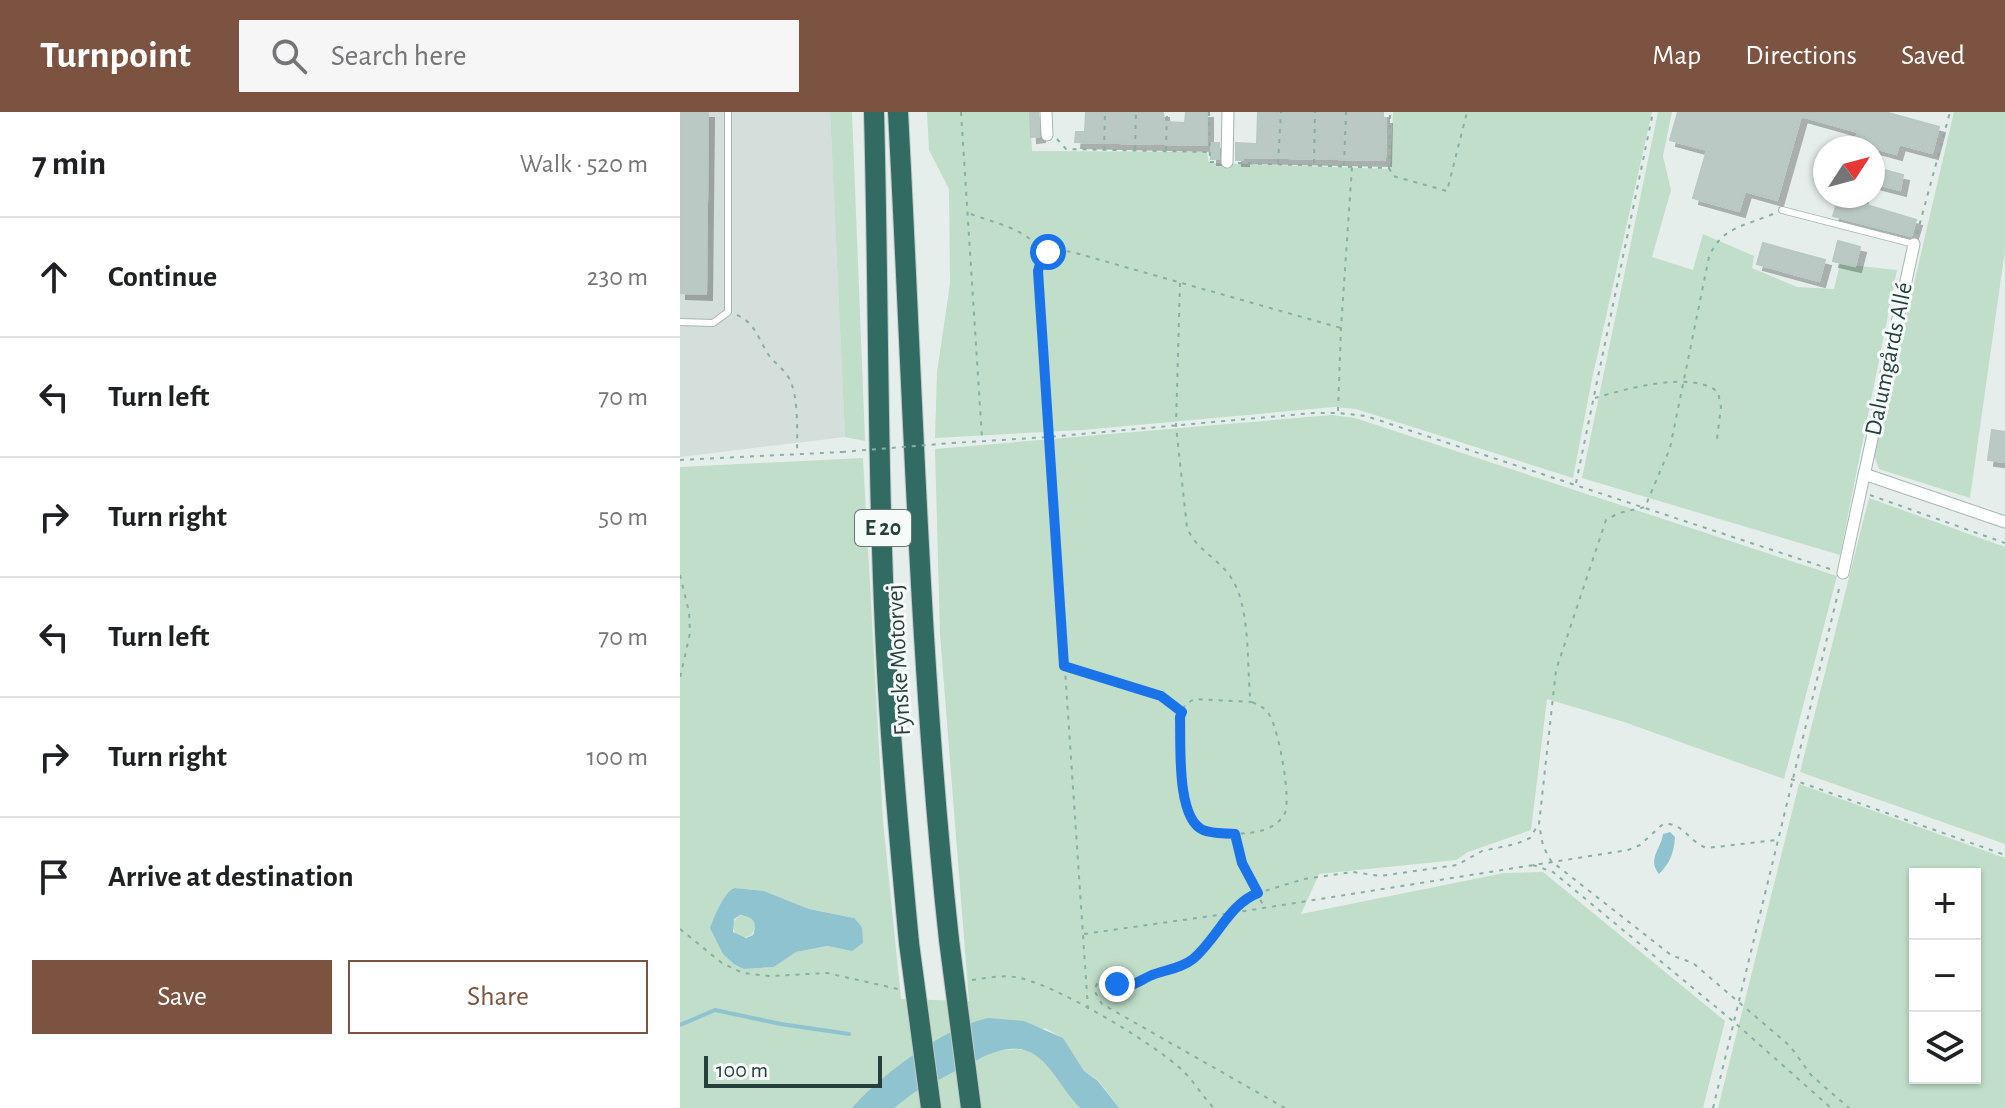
<!DOCTYPE html>
<meta charset="utf-8">
<style>
:root{--surface:#fff;--page:#f6f6f6;--text:#202124;--muted:#757577;--line:#e0e0e0;--accent:#7c5241}
body{margin:0;font-family:"Alegreya Sans",sans-serif;background:var(--page);color:var(--text)}
.controls{position:absolute;right:24px;bottom:24px;display:grid;overflow:hidden;border-radius:0px;box-shadow:0 2px 6px #0004}
.controls button{width:72px;height:72px;display:grid;place-items:center;padding:0;border:0;border-bottom:2px solid var(--line);background:var(--surface);color:var(--text);font:40px sans-serif}
.compass{position:absolute;left:1133px;top:24px;width:72px;height:72px;border-radius:50%;background:var(--surface);box-shadow:0 2px 6px #0004;rotate:54deg}
.scale{position:absolute;left:24px;bottom:20px;width:178px;box-sizing:border-box;padding-left:8px;border:4px solid #25403a;border-top:0;font-size:22px;line-height:28px;white-space:nowrap;color:#25403a;-webkit-text-stroke:6px #f6faf9;paint-order:stroke}
.stop{position:absolute;width:24px;height:24px;margin:-18px;border:6px solid #1a73e8;border-radius:50%;background:#fff}
.stop.end{background:#1a73e8;border-color:#fff;box-shadow:0 2px 8px #0008}
.list{margin:0;padding:0;list-style:none}
h2{display:flex;justify-content:space-between;align-items:center;height:104px;margin:0;padding:0 32px;font-size:34px}
h2 small{font-size:26px;font-weight:400;color:var(--muted)}
.list li{display:grid;grid-template-columns:52px 1fr auto;gap:24px;align-items:center;box-sizing:border-box;height:120px;padding:0 32px;border-top:2px solid var(--line)}
.list b{display:block;font-size:30px;white-space:nowrap}
.list em{font-size:26px;font-style:normal;color:var(--muted)}
.actions{display:flex;gap:16px;padding:24px 32px}
.actions a{flex:1;padding:18px 0;border:2px solid var(--accent);border-radius:0px;text-align:center;font-size:28px;color:var(--accent)}
.actions .main{background:var(--accent);color:#fff}
.icon{flex:none;width:44px;height:44px;fill:none;stroke:currentColor;stroke-width:2;stroke-linecap:round;stroke-linejoin:round}
.map{position:relative;flex:none;width:1325px;height:996px;overflow:hidden}
header{display:flex;align-items:center;gap:48px;box-sizing:border-box;height:112px;padding:0 40px;background:var(--accent);color:#fff}
header strong{font-size:38px}
nav{display:flex;gap:44px;margin-inline-start:auto;font-size:28px}
.search{width:560px;height:72px;background:var(--page);display:flex;align-items:center;gap:20px;box-sizing:border-box;padding:0 28px;border-radius:0px;color:var(--muted);font-size:30px}
main{display:flex}
aside{flex:1;background:var(--surface)}
.map>svg:first-child{display:block}
</style>
<header>
<strong>Turnpoint</strong>
<div class="search"><svg class="icon" aria-label="search" viewBox="0 0 24 24"><circle cx="10" cy="10" r="6"/><path d="M15 15l6 6"/></svg>Search here</div>
<nav><a>Map</a><a>Directions</a><a>Saved</a></nav>
</header>
<main>
<aside>
<h2>7 min<small>Walk · 520 m</small></h2>
<ul class="list">
<li><svg class="icon" aria-label="ahead" viewBox="0 0 24 24"><path d="M12 20V5M6 11l6-6 6 6"/></svg><div><b>Continue</b></div><em>230 m</em></li>
<li><svg class="icon" aria-label="left" viewBox="0 0 24 24"><path d="M17 20v-9H6M10 6l-5 5 5 5"/></svg><div><b>Turn left</b></div><em>70 m</em></li>
<li><svg class="icon" aria-label="right" viewBox="0 0 24 24"><path d="M7 20v-9h11M14 6l5 5-5 5"/></svg><div><b>Turn right</b></div><em>50 m</em></li>
<li><svg class="icon" aria-label="left" viewBox="0 0 24 24"><path d="M17 20v-9H6M10 6l-5 5 5 5"/></svg><div><b>Turn left</b></div><em>70 m</em></li>
<li><svg class="icon" aria-label="right" viewBox="0 0 24 24"><path d="M7 20v-9h11M14 6l5 5-5 5"/></svg><div><b>Turn right</b></div><em>100 m</em></li>
<li><svg class="icon" aria-label="arrive" viewBox="0 0 24 24"><path d="M6 21V4h12l-3 4 3 4H6"/></svg><div><b>Arrive at destination</b></div></li>
</ul>
<div class="actions"><a class="main">Save</a><a>Share</a></div>
</aside>
<div class="map">
<svg width="1325" height="996" viewBox="0 0 1325 996">
<defs>
<filter id="shadow"><feDropShadow dx="6" dy="6" stdDeviation="0" flood-color="#0004"/></filter>
</defs>
<rect width="100%" height="100%" fill="#e6eeeb"/>
<polygon fill="#d4deda" points="0,0 150,0 165,325 0,345"/>
<g fill="#c0dec9" fill-rule="evenodd">
<polygon points="150,0 172,0 185,329 165,325"/>
<polygon points="247,0 350,0 352,39 527,40 529,51 710,57 713,0 972,0 912,267 893,366 676,297 654,295 402,318 255,326 257,260 270,172 269,77 249,38"/>
<polygon points="978,0 992,0 983,44 991,78 972,145 1013,158 1023,122 1074,144 1072,156 1117,175 1154,177 1160,152 1217,158 1160,443 902,366"/>
<polygon points="1274,0 1325,0 1325,138 1290,386 1199,357 1194,343"/>
<path d="M652,303L675,306L1157,464L1104,667L944,610L867,587L851,718L788,740L776,748L639,762L621,802L824,761L863,760L1045,909L1023,996H439L419,969L404,959L382,926L365,916L178,989L172,996H0V355L183,346L203,709L221,887L289,889L260,522L255,337ZM55,776L84,779L129,797L174,806L172,839L147,834L116,840L94,855L64,857L37,800Z"/>
<polygon points="1189,386 1325,435 1325,732 1120,660"/>
<path d="M1119,672L1325,746V996H1038ZM1295,762V966H1235V762Z"/>
<circle cx="64" cy="814" r="11"/>
<polygon points="337,937 349,939 362,945 400,996 214,996 235,980 305,944 316,939"/>
</g>
<g fill="#90c3d0" fill-rule="evenodd">
<path d="M990,720L995,725C994,741 990,751 979,762C967,747 981,737 983,722Z"/>
<path d="M55,776L84,779L129,797L174,806L182,815L183,831L172,839L147,834L116,840L94,855L64,857L54,852L43,842L30,816C35,804 44,779 55,776ZM60,803C73,804 78,811 73,823L66,826L53,820L54,807Z"/>
<path d="M309,906L344,909L383,926L404,959L418,969L439,996H400C369,963 361,919 305,944L235,980L214,996H172C201,963 266,914 309,906Z"/>
</g>
<g fill="none" stroke-linecap="round" stroke-linejoin="round">
<polyline stroke="#90c3d0" stroke-width="4" points="0,913 35,898 101,912 169,922"/>
</g>
<g fill="#bbc9c4" stroke="#b8c8c2" stroke-width="2" filter="url(#shadow)">
<polygon points="0,0 28,0 26,182 0,181"/>
<polygon points="350,0 358,0 359,24 351,25"/>
<polygon points="406,0 483,0 484,10 505,11 506,0 527,0 527,33 395,30 396,20 405,20"/>
<polygon points="578,0 703,0 703,6 706,6 705,48 563,45 563,48 556,48 556,31 577,32"/>
<polygon points="998,0 1205,0 1259,15 1252,41 1219,32 1216,42 1194,36 1173,36 1178,20 1121,4 1097,88 1065,79 1059,99 1013,86 1027,38 990,28"/>
<rect x="531" y="31" width="8" height="16"/>
<polygon points="1193,55 1223,63 1220,78 1193,71"/>
<polygon points="1159,84 1182,84 1180,91 1236,108 1231,124 1153,104"/>
<polygon points="1158,129 1180,135 1175,154 1153,149"/>
<polygon points="1083,131 1145,148 1139,169 1077,152"/>
<polygon points="1312,318 1325,320 1325,350 1308,348"/>
</g>
<g fill="none" stroke-linecap="round" stroke-linejoin="round">
<defs>
<g id="service">
<polyline points="1102,98 1234,132"/>
<polyline points="0,210 33,211 48,200 48,0"/>
</g>
<g id="minor">
<polyline points="366,0 367,23"/>
<polyline points="547,50 548,0"/>
<polyline points="1184,362 1325,410"/>
<polyline points="1163,461 1234,132"/>
</g>
<g id="motorway">
<path d="M194,0C199,192 197,385 208,577C213,662 221,746 229,831"/>
<path d="M218,0C233,276 239,553 269,828"/>
</g>
</defs>
<use href="#service" stroke="#a8b6b2" stroke-width="8"/>
<use href="#minor" stroke="#a8b6b2" stroke-width="13"/>
<use href="#motorway" stroke="#c2cac8" stroke-width="22"/>
<g stroke="#87b0a5" stroke-width="2" stroke-dasharray="4 6" stroke-linecap="butt">
<polyline points="281,0 302,326"/>
<polyline points="529,0 530,50 536,50"/>
<polyline points="377,27 386,37 527,40"/>
<polyline points="455,37 456,0"/>
<polyline points="424,38 425,0"/>
<polyline points="486,38 487,0"/>
<polyline points="558,51 709,56 710,0"/>
<polyline points="598,51 601,0"/>
<polyline points="634,51 635,0"/>
<polyline points="664,53 666,0"/>
<polyline points="709,56 713,64 767,79 787,0"/>
<path d="M291,102C311,110 357,119 361,144"/>
<path d="M1093,102C1065,114 1041,115 1029,145L990,336L965,395L939,401L926,408L876,558L859,712L863,734L871,749L991,843L1013,851L1110,934L1131,963L1169,996"/>
<polyline points="1237,122 1270,0"/>
<path d="M500,171L496,314L507,416C517,439 539,446 552,467C570,496 567,549 570,584L572,590C580,594 586,596 590,604C599,620 611,685 605,701C599,714 582,720 569,721C555,722 533,724 521,717C496,703 501,632 500,605L505,593L514,587L572,590"/>
<path d="M57,203C75,211 78,226 88,242C94,251 103,256 109,266C119,284 117,322 117,342"/>
<path d="M915,286C946,277 1011,258 1038,280L1041,295L1037,327"/>
<polyline points="658,299 661,216 672,55"/>
<polyline points="272,331 368,325 633,301 658,301 686,304 1153,458"/>
<polyline points="0,348 162,340"/>
<polyline points="896,371 973,0"/>
<polyline points="1190,383 1325,431"/>
<polyline points="0,463 9,500 10,521 0,566"/>
<polyline points="385,554 481,584 502,599"/>
<polyline points="1111,667 1325,743"/>
<polyline points="555,723 562,751 584,795"/>
<polyline points="853,753 873,760 1054,910 1151,996"/>
<polyline points="0,817 42,851 63,861 89,864 147,861 218,877"/>
<path d="M404,822L552,801L948,738L960,733L983,712C1004,710 1008,730 1027,736L1096,728"/>
<path d="M292,868C306,866 321,863 335,865C372,870 475,932 502,958C514,969 522,984 534,996"/>
<path d="M408,897L358,159C364,137 370,137 392,140L661,216"/>
<polyline points="605,996 422,892 414,878 417,872 427,868 449,875 473,863 510,850 534,826 563,787 578,781 624,767 673,760 700,764 777,753 802,739 836,732 850,726 858,713"/>
<polyline points="1033,996 1160,473"/>
</g>
<use href="#service" stroke="#fff" stroke-width="6"/>
<use href="#minor" stroke="#fff" stroke-width="11"/>
<use href="#motorway" stroke="#326b62" stroke-width="20"/>
<defs>
<g id="motorway-bridge">
<polyline points="269,828 291,996"/>
<polyline points="229,831 251,996"/>
</g>
</defs>
<use href="#motorway-bridge" stroke="#c2cac8" stroke-width="22" stroke-linecap="butt"/>
<polyline stroke="#87b0a5" stroke-width="2" stroke-dasharray="4 6" stroke-linecap="butt" points="162,340 272,331"/>
<use href="#motorway-bridge" stroke="#326b62" stroke-width="20"/>
</g>
<g fill="none" stroke-linecap="round" stroke-linejoin="round">
<path stroke="#1a73e8" stroke-width="10" d="M368,140L362,145L358,159L384,554L481,584L502,600L500,605C501,632 496,706 523,718C532,722 545,721 555,722L562,751L578,781C549,792 537,827 513,847C502,856 485,858 472,863C456,870 454,876 437,872"/>
</g>
<g text-anchor="middle" dominant-baseline="central" stroke-width="6" stroke-linejoin="round" paint-order="stroke">
<rect fill="#f6faf9" stroke="#647873" stroke-width="2" x="175" y="398" width="56" height="36" rx="6"/>
<g font-size="22" font-weight="bold" fill="#25403a">
<text x="203" y="416">E 20</text>
</g>
<g font-size="24" fill="#25403a" stroke="#f6faf9">
<text transform="translate(1209 247) rotate(-78)">Dalumgårds Allé</text>
<text transform="translate(219 548) rotate(-93)">Fynske Motorvej</text>
</g>
</g>
</svg>
<div class="controls">
<button>+</button>
<button>−</button>
<button><svg class="icon" aria-label="layers" viewBox="0 0 24 24"><path d="M12 4l9 5-9 5-9-5zM3 14l9 5 9-5"/></svg></button>
</div>
<svg class="compass" viewBox="-18 -18 36 36"><path d="M0-13l5 13h-10z" fill="#e53935"/><path d="M0 13l5-13h-10z" fill="#757577"/></svg>
<div class="scale">100 m</div>
<div class="stop" style="left:368px;top:140px"></div>
<div class="stop end" style="left:437px;top:872px"></div>
</div>
</main>
